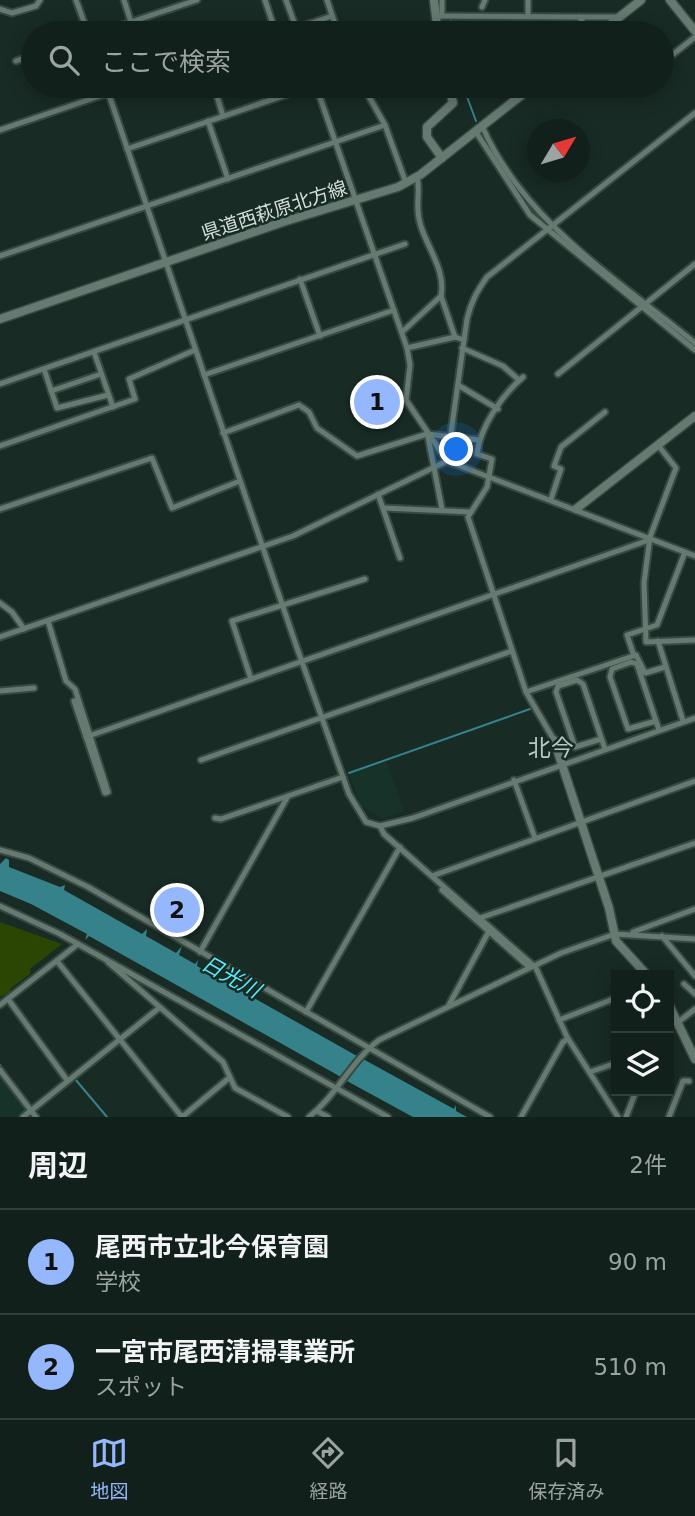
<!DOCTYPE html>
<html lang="ja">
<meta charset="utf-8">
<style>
:root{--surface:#12201b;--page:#1f2d28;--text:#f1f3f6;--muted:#9ca3a3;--line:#313e3a;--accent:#94b7fd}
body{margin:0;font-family:"DejaVu Sans","Noto Sans JP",sans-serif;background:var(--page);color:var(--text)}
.controls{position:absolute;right:21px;bottom:21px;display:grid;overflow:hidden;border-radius:0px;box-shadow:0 4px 18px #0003}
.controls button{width:63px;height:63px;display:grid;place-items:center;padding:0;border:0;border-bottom:2px solid var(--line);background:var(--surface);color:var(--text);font:35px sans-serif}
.compass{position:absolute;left:527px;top:119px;width:63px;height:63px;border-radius:50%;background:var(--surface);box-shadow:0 4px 18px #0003;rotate:52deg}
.you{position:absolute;left:457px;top:450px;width:24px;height:24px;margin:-18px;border:5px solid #fff;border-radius:50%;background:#1a73e8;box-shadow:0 0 0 10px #1a73e833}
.badge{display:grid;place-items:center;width:46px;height:46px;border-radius:50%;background:var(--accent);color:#111;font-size:23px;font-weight:700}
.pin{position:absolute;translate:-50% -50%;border:4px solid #fff;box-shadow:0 2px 7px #0006}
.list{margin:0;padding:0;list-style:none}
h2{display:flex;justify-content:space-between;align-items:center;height:91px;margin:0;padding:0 28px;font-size:30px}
h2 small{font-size:23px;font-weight:400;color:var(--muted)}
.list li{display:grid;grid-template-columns:46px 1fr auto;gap:21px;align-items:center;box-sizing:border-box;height:105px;padding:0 28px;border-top:2px solid var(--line)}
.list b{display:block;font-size:26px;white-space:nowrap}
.list p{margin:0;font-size:23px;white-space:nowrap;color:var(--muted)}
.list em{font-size:23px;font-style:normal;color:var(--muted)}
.icon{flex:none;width:38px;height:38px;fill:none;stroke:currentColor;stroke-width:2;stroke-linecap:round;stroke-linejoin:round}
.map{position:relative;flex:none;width:695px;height:1117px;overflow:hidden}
.search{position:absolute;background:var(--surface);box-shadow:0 4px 18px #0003;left:21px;right:21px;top:21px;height:77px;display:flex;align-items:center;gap:18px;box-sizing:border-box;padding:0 24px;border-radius:38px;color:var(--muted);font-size:26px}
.sheet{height:301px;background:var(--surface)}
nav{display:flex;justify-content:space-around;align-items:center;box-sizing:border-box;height:98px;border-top:2px solid var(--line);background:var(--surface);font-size:19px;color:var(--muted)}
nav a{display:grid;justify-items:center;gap:4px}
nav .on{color:var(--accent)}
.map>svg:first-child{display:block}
</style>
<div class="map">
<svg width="695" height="1117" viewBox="0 0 695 1117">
<rect width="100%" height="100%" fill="#182b24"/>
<g fill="#173329">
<polygon points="386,761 404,811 381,819 361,805 349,774"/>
<polygon points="0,1074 27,1110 19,1117 0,1117"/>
</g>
<polygon fill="#2b4602" points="0,922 62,944 30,969 30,974 10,989 11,992 0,997"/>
<g fill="#36828b">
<polygon points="6,858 9,860 9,867 60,887 65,885 64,890 142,934 147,929 146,936 176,953 182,946 179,955 195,964 198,960 197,966 357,1056 341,1077 89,936 85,940 87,934 31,904 0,891 0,864"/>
<polygon points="363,1059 454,1109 456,1105 456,1111 467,1117 413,1117 347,1081"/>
</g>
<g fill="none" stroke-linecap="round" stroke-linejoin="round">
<g stroke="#36828b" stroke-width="2">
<polyline points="451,33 451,20"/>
<polyline points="463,86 476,121"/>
<polyline points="522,198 558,234"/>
<polyline points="349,773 530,709"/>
<polyline points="224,815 251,806"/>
<polyline points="548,1000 565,1039"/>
<polyline points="567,1042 583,1067"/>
<polyline points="0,1065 31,1106"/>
<polyline points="75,1079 107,1117"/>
</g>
<defs>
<g id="street">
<polyline points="76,0 88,33"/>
<polyline points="124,0 131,22"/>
<polyline points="265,0 276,33"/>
<polyline points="286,0 298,33"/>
<polyline points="327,0 338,33"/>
<polyline points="442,0 442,16"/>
<polyline points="482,7 485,0"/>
<polyline points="0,9 12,13 36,6 40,0"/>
<polyline points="436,16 579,17 591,33"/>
<polyline points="528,16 528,0"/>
<polyline points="579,17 617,17"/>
<polyline points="98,33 197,0"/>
<polyline points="282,33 332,16"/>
<polyline points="667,59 695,37"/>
<polyline points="16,61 33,55"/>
<polyline points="106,86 296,645 349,794 366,822 380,826 413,818 695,718"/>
<polyline points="214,86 223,116"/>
<polyline points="316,86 407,348 410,365 406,400 447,461 695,556"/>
<polyline points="363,86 385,125 406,183"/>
<polyline points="208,121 228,179"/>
<path d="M482,126C524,222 617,279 695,343"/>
<polyline points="0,130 129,86"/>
<polyline points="476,132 530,215 695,350"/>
<polyline points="127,149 312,86"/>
<polyline points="0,256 385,125"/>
<polyline points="300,279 320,336"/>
<polyline points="441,296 455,337"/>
<path d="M402,332L441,296C447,265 419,240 418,210C417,199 420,189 417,177"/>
<polyline points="407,348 455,337 464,340"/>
<polyline points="462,348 503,366 519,380"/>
<polyline points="94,352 113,407"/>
<polyline points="44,369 57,408 108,395"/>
<polyline points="558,374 695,264"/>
<polyline points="204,375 394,310"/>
<path d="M523,377C502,395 480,427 477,454L492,459L487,487L468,517L526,692L554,740"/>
<polyline points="0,384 405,244"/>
<polyline points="458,385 498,409"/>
<polyline points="51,391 101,374"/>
<polyline points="223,433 299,405 309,412 317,428 357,456 427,434 479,440"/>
<polyline points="428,437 442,509"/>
<polyline points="658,445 676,468 650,537 644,583 646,642 695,640"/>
<polyline points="0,446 135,399 129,379 195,350"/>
<polyline points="378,494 400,558"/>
<polyline points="551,499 561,469 554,466 561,447 605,412"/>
<polyline points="384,508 470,512"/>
<polyline points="0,509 152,458 172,508 240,481"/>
<polyline points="0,603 12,612 24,629"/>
<polyline points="48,621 66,681 75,689 108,792 105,793 74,701 78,700"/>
<path d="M0,637L293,536L447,461L467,319C471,302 477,291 487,277L695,113"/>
<polyline points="658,641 683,721"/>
<polyline points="634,656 627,635 657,625 685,552"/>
<polyline points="251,679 232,621 365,579"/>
<polyline points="0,691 34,688"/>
<polyline points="526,692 636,655 645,673 665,667"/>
<polyline points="656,721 628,729 610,677 612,669 631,662 637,664 659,730"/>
<polyline points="86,737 649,540"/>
<polyline points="601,739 575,747 556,692 558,686 577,680 583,684 605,749"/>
<polyline points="201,760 512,651"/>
<polyline points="514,780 535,838"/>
<polyline points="215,818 221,819 288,796"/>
<polyline points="380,826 384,834 536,968 567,1037 618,1117"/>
<polyline points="0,850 29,858 88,887 490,1117"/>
<polyline points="432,876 695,781"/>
<polyline points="442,890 529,967"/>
<polyline points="0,906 60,934 388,1117"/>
<polyline points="480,918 695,843"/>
<polyline points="633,932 695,909"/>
<polyline points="662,936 695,976"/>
<polyline points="200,952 288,796 343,777"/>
<polyline points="57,961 182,1117 229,1078"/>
<polyline points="108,962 223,1062 235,1088 288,1117"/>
<polyline points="684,984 695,994"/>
<polyline points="8,999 67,1080"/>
<polyline points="0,1005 78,944"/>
<polyline points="449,1005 489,931"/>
<polyline points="306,1012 400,847"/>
<polyline points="559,1020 616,998"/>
<polyline points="677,1023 695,1009"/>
<polyline points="0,1070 36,1117"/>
<polyline points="590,1072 616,1063"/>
<polyline points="317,1111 328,1117"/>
<polyline points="23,1117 159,1008"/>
<path d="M309,1117C337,1095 351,1061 379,1040L561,953L615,934L695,939"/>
<polyline points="521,1117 563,1042 568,1039"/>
<polyline points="626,1117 636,1091"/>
<polyline points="669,1117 683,1081 689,1081"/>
</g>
<g id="secondary">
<polyline points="670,0 695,31"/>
<polyline points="434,1 438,33"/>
<polyline points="599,33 641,0"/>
<polyline points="442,158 427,137 427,127 453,103 449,86"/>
<polyline points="0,319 286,221 398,187 420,175 533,86"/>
<polyline points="576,509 695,416"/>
<polyline points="554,740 609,908 616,941 647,975"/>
<polyline points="669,1005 695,1059"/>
</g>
</defs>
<use href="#street" stroke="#394842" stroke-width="9"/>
<use href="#secondary" stroke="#394842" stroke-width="11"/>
<use href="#street" stroke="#657a71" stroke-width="5"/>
<use href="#secondary" stroke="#657a71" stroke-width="8"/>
</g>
<g text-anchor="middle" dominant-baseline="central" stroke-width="5" stroke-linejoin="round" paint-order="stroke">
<g font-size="19" fill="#d3dfda" stroke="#182b24">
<text transform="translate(274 210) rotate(-18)">県道西萩原北方線</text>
</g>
<g font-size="21" font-style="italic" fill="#5bebfd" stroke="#182b24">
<text transform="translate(231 977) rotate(29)">日光川</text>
</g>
<g font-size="23" fill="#b5ccc3" stroke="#182b24">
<text x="551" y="748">北今</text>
</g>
</g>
</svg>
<div class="controls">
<button><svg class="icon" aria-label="locate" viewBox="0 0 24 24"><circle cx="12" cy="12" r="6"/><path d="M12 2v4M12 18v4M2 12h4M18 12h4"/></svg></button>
<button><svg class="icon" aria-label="layers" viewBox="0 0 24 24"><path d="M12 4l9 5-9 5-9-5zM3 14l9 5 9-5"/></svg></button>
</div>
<svg class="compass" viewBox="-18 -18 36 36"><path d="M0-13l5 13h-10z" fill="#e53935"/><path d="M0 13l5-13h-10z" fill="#9ca3a3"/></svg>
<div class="you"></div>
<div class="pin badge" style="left:377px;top:402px">1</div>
<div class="pin badge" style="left:177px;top:910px">2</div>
<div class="search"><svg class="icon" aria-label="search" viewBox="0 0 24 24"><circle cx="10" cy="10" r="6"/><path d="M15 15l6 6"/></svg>ここで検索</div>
</div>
<section class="sheet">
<h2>周辺<small>2件</small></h2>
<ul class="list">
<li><span class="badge">1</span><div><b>尾西市立北今保育園</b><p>学校</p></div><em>90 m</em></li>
<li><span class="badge">2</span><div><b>一宮市尾西清掃事業所</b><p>スポット</p></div><em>510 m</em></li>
</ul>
</section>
<nav>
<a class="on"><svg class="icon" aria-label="map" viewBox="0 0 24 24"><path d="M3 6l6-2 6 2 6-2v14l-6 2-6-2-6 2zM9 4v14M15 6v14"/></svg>地図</a>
<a><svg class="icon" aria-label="directions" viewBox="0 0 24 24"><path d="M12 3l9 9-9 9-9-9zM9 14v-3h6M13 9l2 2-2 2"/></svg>経路</a>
<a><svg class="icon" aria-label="saved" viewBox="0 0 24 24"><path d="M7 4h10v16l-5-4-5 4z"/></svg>保存済み</a>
</nav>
